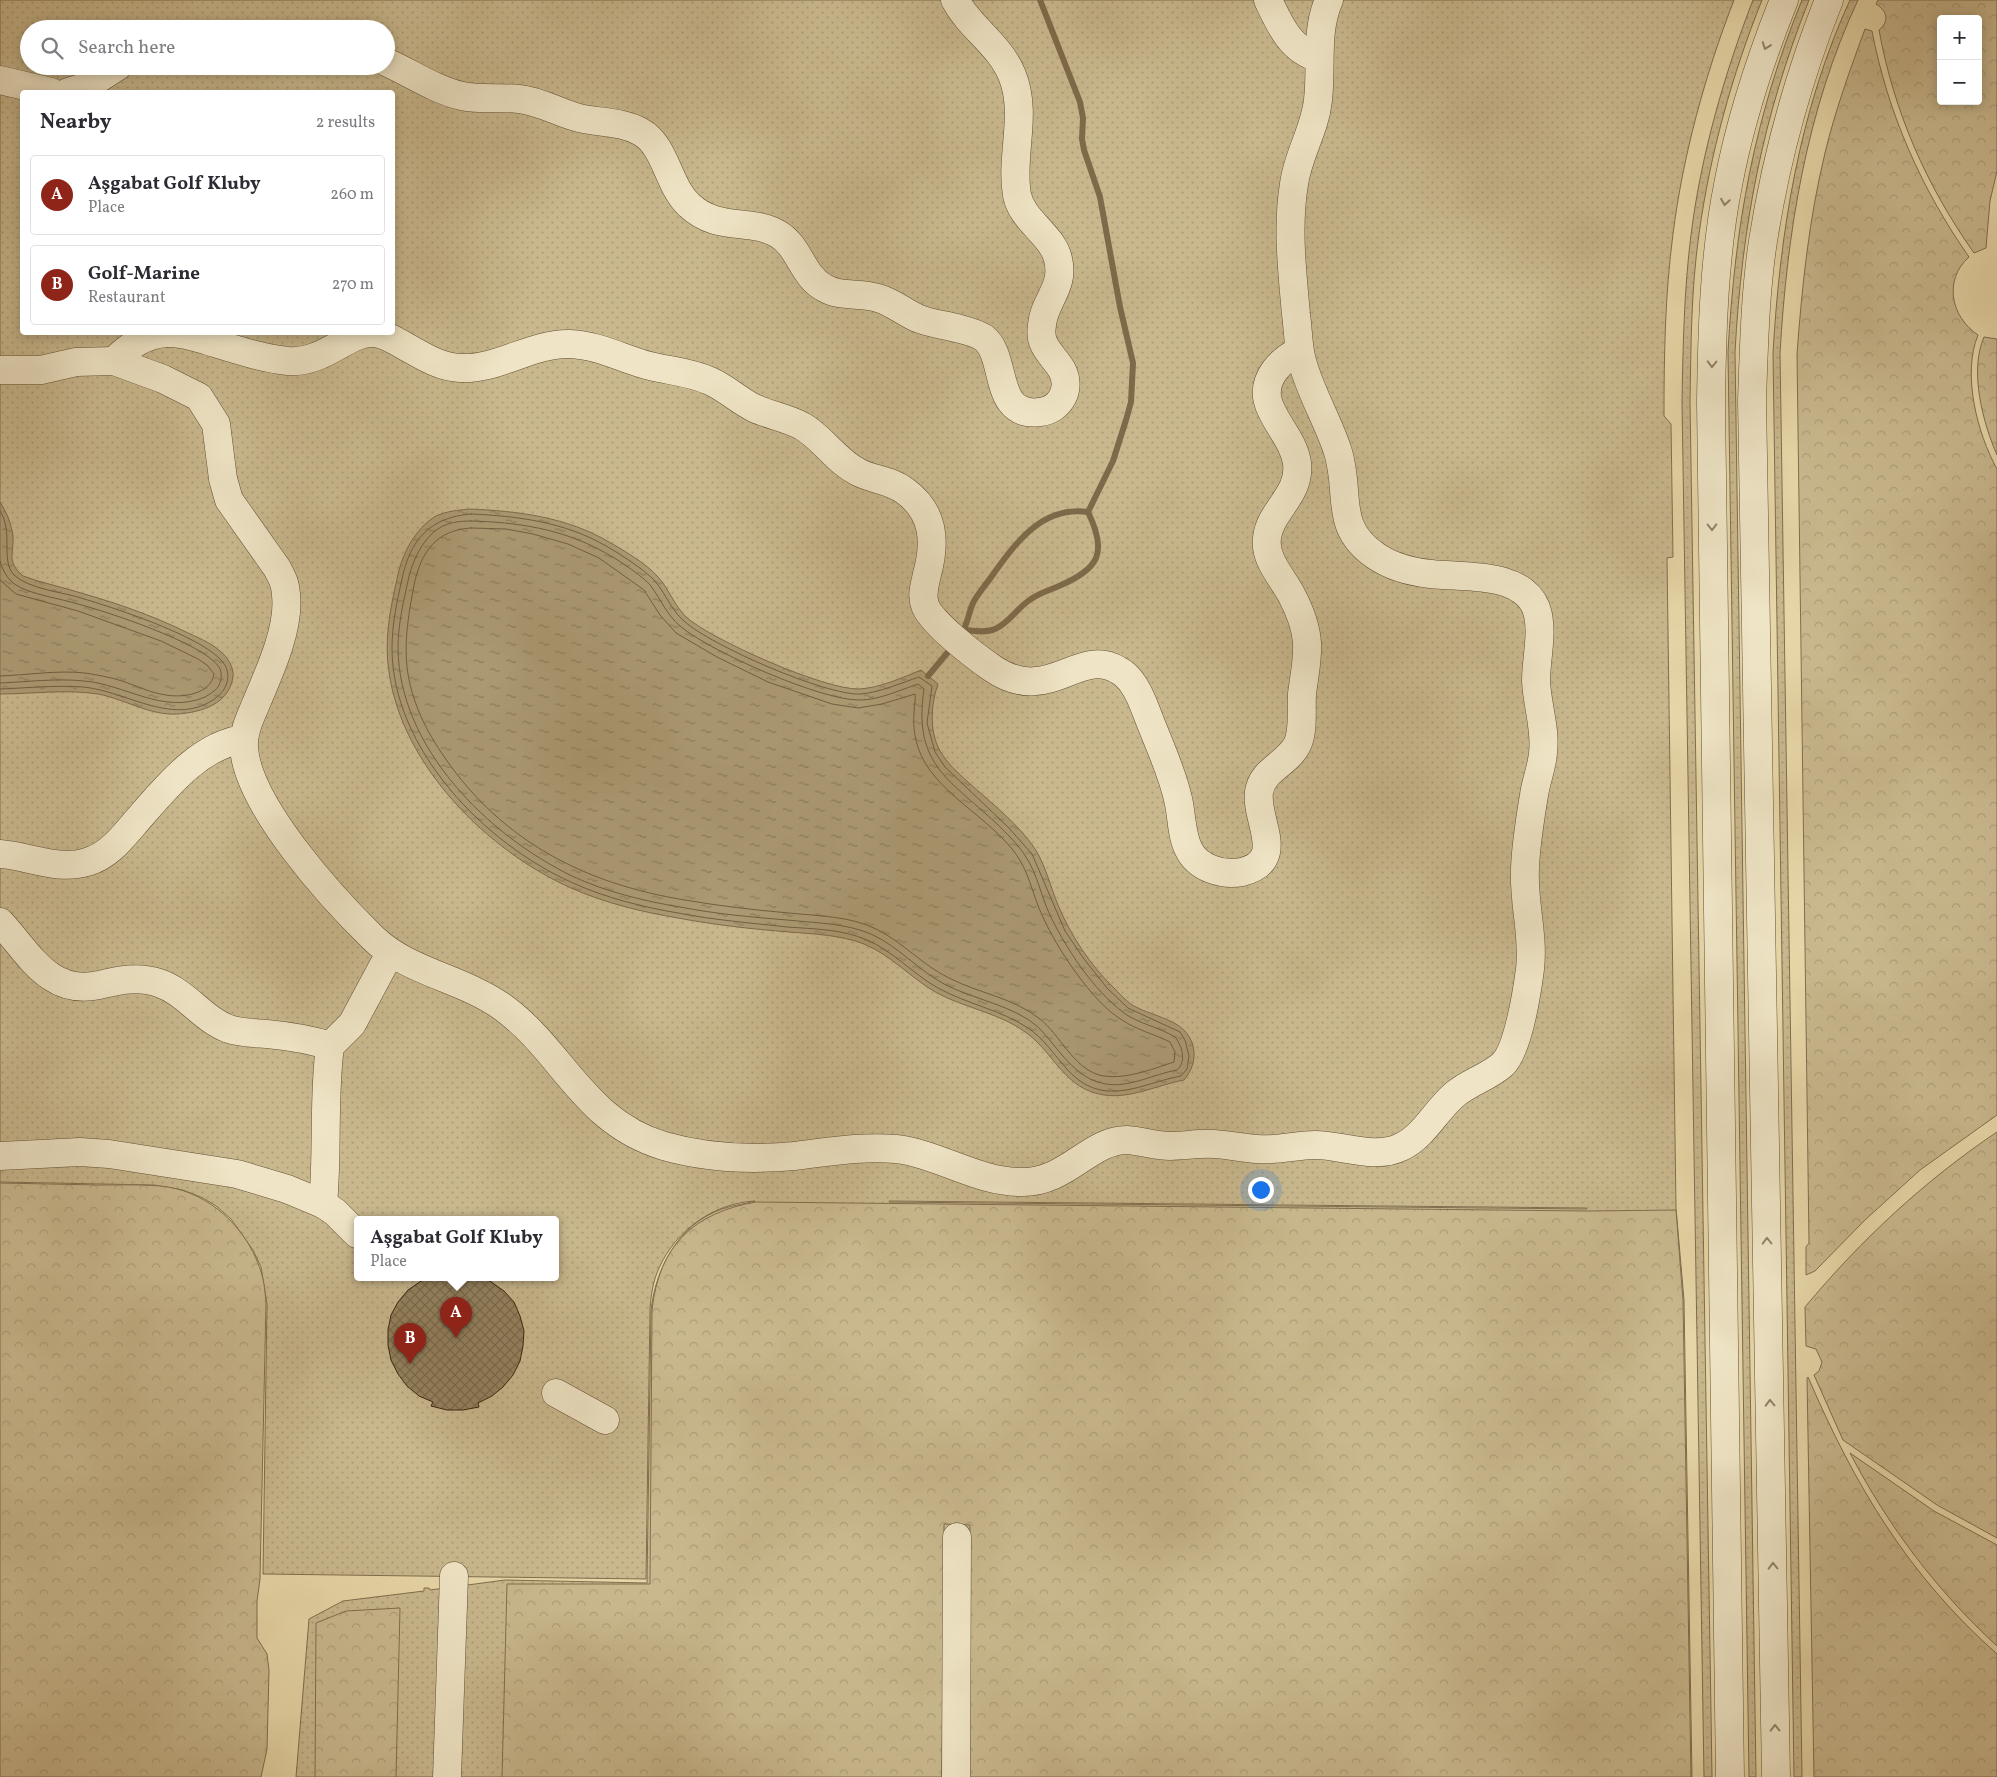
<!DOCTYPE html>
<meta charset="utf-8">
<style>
:root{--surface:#fff;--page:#f2f2f3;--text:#2b2b33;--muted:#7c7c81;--line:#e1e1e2;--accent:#8f2418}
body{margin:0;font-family:Vollkorn,serif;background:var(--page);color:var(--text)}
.controls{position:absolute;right:15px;top:15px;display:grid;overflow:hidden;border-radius:5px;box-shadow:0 2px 12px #0003}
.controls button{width:45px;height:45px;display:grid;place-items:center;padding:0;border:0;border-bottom:1px solid var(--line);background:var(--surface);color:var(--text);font:25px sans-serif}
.you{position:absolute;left:1260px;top:1189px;width:18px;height:18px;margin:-12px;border:4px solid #fff;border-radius:50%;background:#1a73e8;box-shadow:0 0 0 8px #1a73e833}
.badge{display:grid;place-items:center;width:32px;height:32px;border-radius:50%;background:var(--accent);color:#fff;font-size:16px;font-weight:700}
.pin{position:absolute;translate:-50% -41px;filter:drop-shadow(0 1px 2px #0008)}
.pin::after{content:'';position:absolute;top:26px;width:18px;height:15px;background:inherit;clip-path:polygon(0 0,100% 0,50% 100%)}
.popup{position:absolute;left:354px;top:1216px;width:205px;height:65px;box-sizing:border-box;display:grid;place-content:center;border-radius:5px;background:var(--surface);filter:drop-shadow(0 1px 4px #0005);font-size:16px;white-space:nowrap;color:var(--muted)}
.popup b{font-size:19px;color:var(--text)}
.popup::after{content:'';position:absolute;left:50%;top:100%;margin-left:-10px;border:10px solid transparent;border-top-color:var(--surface)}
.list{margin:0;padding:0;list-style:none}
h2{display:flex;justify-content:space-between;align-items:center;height:65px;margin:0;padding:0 20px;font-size:21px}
h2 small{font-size:16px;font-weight:400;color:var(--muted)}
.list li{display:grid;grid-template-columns:32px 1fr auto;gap:15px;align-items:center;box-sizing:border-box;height:80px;margin:0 10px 10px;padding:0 10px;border:1px solid var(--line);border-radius:5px}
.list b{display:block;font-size:19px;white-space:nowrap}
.list p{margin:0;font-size:16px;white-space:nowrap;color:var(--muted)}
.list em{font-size:16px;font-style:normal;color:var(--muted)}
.icon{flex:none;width:28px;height:28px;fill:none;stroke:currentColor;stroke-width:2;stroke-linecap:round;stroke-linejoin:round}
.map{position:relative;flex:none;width:1997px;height:1777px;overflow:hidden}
.search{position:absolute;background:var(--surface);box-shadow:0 2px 12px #0003;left:20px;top:20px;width:375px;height:55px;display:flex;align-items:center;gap:12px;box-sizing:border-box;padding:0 18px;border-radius:28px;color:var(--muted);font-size:19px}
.panel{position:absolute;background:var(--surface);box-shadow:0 2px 12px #0003;left:20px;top:90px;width:375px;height:245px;border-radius:5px}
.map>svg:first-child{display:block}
</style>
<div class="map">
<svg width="1997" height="1777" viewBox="0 0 1997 1777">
<defs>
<pattern id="grass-dots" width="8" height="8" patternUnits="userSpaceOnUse" patternTransform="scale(1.25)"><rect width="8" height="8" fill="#c9b88e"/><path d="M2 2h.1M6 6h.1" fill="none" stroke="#ad9e79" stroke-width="1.8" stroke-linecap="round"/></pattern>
<pattern id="forest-crowns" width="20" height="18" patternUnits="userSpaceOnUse" patternTransform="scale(1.25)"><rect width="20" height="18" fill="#c9b88e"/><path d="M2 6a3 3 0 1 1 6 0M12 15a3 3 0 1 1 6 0" fill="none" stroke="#ad9e79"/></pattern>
<pattern id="water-ripples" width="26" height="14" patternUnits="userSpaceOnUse" patternTransform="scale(1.25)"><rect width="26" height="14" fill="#ab9a73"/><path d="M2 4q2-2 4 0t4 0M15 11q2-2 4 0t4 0" fill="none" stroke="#8c7d5d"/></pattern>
<pattern id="building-cross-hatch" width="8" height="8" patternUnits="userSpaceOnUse" patternTransform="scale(1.25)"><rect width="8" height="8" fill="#93815e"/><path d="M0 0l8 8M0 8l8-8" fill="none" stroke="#79694c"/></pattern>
</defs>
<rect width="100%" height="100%" fill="#e7d7a8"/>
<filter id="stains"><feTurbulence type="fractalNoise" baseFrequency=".004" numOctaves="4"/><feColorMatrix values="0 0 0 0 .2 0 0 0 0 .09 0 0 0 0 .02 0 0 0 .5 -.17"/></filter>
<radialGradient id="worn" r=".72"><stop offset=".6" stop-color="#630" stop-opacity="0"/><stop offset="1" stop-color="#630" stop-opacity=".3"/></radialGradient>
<g fill="url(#grass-dots)" stroke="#806e4e" fill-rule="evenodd">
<path d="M0,0H1734C1705,75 1683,155 1673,234C1665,295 1664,355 1664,416L1671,424L1673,557L1667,558L1676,1208L1684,1300L1692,1777H296L309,1619L343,1601L424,1591V1588H429L430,1590L505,1580L647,1583L651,1310C656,1267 679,1224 722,1209C733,1205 745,1204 755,1201C714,1203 676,1230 659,1268C653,1281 651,1295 650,1309L646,1579L263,1574L267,1304L261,1267L253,1250L231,1219L216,1206L203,1198L183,1190L154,1185L0,1182ZM29,29H386V66H29ZM22,92H392V332H22ZM889,1201L1586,1208L1587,1209L889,1202ZM357,1219H555V1277H357Z"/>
<path d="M1753,0H1762C1732,75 1710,154 1699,234C1691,290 1691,346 1690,401L1712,1777H1704L1682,402C1683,346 1684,290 1691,235C1701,155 1724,75 1753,0Z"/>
<path d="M1802,0H1809C1762,119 1742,225 1735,352L1756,1777H1749L1728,352C1735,225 1754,118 1802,0Z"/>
<path d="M1850,0H1858C1806,111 1787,233 1780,353L1802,1777H1794L1773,353C1780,232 1799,111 1850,0Z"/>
</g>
<g fill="url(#forest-crowns)" stroke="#806e4e" fill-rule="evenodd">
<path d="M1878,0H1997V171L1990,201L1986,248L1974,253C1926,185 1894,112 1879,30C1890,21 1887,11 1876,4ZM1941,19H1978V101H1941Z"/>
<path d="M1865,29L1872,31C1888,114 1921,188 1969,257C1943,280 1951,317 1978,335C1962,374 1977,433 1997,469V1115L1920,1170L1865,1220L1815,1271L1806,1275V1247L1809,1243L1797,354C1802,286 1809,219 1825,153C1835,111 1850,70 1865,29Z"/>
<path d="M1984,337L1997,339V455C1983,423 1969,371 1984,337Z"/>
<path d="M1997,1132V1538L1937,1505L1843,1440L1814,1375L1819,1371L1822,1362L1816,1349L1806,1346L1805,1307C1861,1240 1924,1181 1997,1132Z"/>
<path d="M0,1183C33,1184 66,1184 99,1185C122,1185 146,1184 168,1187C210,1194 245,1227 259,1266C264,1278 265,1291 266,1303L260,1579L257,1601V1638L267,1654L269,1670L267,1749L261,1777H0Z"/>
<path d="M756,1202L1587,1211L1676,1210L1683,1300L1691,1777H968L970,1525L944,1524L942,1777H502L507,1584H650L652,1310C659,1246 693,1213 756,1202Z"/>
<path d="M1808,1377C1855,1486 1908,1575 1997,1654V1777H1814L1807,1378Z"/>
<path d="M1850,1453L1934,1511L1997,1545V1646C1937,1591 1888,1526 1850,1453Z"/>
<polygon points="400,1608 396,1777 315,1777 316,1623 346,1611"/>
</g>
<g fill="url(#water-ripples)" stroke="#7d6a4a">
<path d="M0,502C7,513 11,523 13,536C14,555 6,561 23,576C42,583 62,587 81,593C116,603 151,615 184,631C196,637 210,642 220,651C228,658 234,667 233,677C229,704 202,712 178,714C150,716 125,699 98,694C66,689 32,694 0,694Z"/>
<path d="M470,509C517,511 567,517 609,542C623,550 647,564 658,577C669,589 674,605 686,617C712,640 825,690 859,689C879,688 902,678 921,670L938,684C931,704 929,731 940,751C947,763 957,772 968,782C990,802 1021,826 1037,852C1046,868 1051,888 1058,905C1070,934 1090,965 1113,987C1119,993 1125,1000 1132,1005C1149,1015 1178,1019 1188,1035C1198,1050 1195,1067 1184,1080C1158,1085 1130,1099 1104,1095C1065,1089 1056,1056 1028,1034C1003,1014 965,1008 937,993C912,979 891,955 864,944C841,935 814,934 789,932C752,929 715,925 678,918C642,912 605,903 571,888C488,851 402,766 389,672C384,641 390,610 397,579C401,556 415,528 436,516C447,511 459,510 470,509Z"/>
</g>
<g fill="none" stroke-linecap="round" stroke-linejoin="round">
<g stroke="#715e40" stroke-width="1">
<path d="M0,511C14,533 0,560 14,575C29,589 62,592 81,598C111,607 220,641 227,670C230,680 225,691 217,697C176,729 127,691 83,687C56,685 27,688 0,689"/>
<path d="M471,514C517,516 565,522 606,546C619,553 646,571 655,581C666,594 671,610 684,621C710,645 826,696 861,694C881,692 901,683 919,677L932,686L927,723L935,752L945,767L1007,826L1032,854L1065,931L1084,959L1107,988L1128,1008L1180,1032L1185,1040L1189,1056L1187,1069L1181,1076C1157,1080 1132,1093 1107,1091C1067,1087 1058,1048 1028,1028C1001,1010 967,1004 938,988C913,974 893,951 867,940C842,929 814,929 787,927C751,923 714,920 678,913C643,907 606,898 573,883C485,844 392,749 392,648C392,625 397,601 402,579C410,540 430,517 471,514Z"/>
<path d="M471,521C516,522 562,529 602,551C614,557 643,576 651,586C661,600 667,615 680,626C709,651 822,701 860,700C879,700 900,690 918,684L924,689C913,763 947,778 996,823C1006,833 1018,844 1026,857C1037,874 1041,895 1049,913C1065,947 1093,990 1124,1013C1139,1024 1159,1027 1175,1037C1182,1046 1187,1061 1177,1070C1154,1074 1129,1088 1106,1084C1074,1079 1059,1048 1038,1027C1015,1006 973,999 946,985C919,971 898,946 871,934C845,923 815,923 787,920C751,917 716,914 680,907C644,901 606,892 572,876C488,835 399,748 398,648C398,626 403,603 408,581C412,561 424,535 443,526C452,522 461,521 471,521Z"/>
<path d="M471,528L506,529L533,534L568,544L599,558L644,590L660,615L676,633L717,657L768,682L832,704L858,708L882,704L915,694C916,699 914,706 914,713C913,728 915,743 922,757C941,797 999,823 1021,862C1030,878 1034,898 1042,915C1056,947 1092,1002 1122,1020C1137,1030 1154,1034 1170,1042L1175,1052L1174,1062C1152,1069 1123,1081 1099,1075C1073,1067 1060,1035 1040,1019C1014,998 978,993 949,978C922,965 903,942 876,929C850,916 818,916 789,913C754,910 720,906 685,900C586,884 503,842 445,758C426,731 411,701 407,667C404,639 409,612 414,585C421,552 436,530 471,528Z"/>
<path d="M0,561C3,571 7,579 16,585C29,594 62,599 78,604C108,612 203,643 219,667C222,672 222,679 219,685C217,690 210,694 205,697C164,715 124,684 84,681C56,678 27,682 0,683"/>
<path d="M0,580L16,594L78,611L161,641L198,659L207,665L214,674C211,694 183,698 166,695C151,693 137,686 122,681C110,677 97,675 85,673C58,670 27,675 0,676"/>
</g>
<g stroke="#7d6a4a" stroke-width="6">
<path d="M965,630C974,631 986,633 995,629C1009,623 1018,607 1031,599C1039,593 1050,590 1059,586C1099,569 1108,553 1088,512"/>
<path d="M960,636C968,626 968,612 974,601C980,591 988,582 994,573C1018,540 1043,506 1088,512L1113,461L1126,420L1131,402L1133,363L1120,307L1100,197L1084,150L1082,139L1083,118L1080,102L1040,0"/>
<polyline points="928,676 953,646"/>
</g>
</g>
<polygon fill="url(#building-cross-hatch)" stroke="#37230d" points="427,1277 484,1277 504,1291 514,1302 520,1316 524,1331 523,1346 520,1361 513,1375 503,1387 492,1396 478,1403 479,1407 463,1410 447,1410 431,1406 433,1402 419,1396 407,1386 398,1374 391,1360 388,1345 388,1330 391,1315 398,1302 408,1290"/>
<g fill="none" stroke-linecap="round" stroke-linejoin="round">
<defs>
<g id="minor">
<path d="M1268,0C1280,25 1290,50 1319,58"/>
<path d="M386,62C411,73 435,90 462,96C481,100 500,97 519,99C540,101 559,113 579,118C600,123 621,121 641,132C666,146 668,186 689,205C717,232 751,218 778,234C799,246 802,275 823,287C840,298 860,292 878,298C892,302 904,312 917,318C931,324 946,325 960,329C968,331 978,334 984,338C1008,357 992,418 1040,412C1060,410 1072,389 1062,370C1057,361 1048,353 1044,344C1041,338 1041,331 1042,325C1044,300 1065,288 1058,259C1052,234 1022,221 1017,195C1010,156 1028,114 1012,75C1000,45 970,28 955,0"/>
<polyline points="0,80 51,92"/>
<polyline points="68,92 87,86 118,66"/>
<path d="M114,361C129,346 145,334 167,333C181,332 195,337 208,341C234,349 261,358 288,361C325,364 347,331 375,333C385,334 394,340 403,345C421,355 439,367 460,368C498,370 532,343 570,344C598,345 623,359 650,366C670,371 690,372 710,381C726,388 738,400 754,408C769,415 787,418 802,426C823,438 836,461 858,472C873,480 891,480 905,491C934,512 936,542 927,574C925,585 921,594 925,605C929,621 976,657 992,668C1048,707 1079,646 1118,670C1124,673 1129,678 1133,684C1141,695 1145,709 1150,721C1160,747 1172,772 1178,799C1182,815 1181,835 1189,850C1198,868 1223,876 1242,872C1288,860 1255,821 1259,792C1262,770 1287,764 1297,745C1304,731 1301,710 1302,694C1304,677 1308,660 1307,643C1306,626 1299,609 1291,594C1282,577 1264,559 1267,538C1270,510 1301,495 1297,463C1292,428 1249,405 1275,370C1282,361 1289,356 1299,351"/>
<path d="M0,370H41L76,362L114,361L163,379L199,397L216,424L223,479L229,500L277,568C283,580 285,582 286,595C290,629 268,675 255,706C249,720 243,733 244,748C248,806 332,898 373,938C408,972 461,978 501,1006C563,1050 583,1122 664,1146C706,1158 751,1160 794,1156C828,1152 862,1146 896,1149C939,1154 977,1182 1021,1182C1067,1183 1089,1140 1127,1140C1142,1141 1156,1146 1170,1146C1185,1146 1199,1143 1214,1144C1229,1145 1243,1148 1257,1149C1277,1151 1296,1145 1315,1145C1343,1145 1375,1160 1401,1147C1423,1137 1435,1112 1453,1096C1467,1083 1487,1078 1502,1065C1518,1051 1527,992 1530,969C1534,935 1523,902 1525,868C1526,844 1530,819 1534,795C1536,781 1542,767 1543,753C1546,729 1537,705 1536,681C1536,658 1544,630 1536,608C1521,571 1463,578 1431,574C1412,572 1392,567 1376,556C1333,527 1351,494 1338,452C1328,420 1309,391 1301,357C1298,343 1298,329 1296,314C1292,271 1287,226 1294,184C1298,154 1315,130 1318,100C1322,66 1315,32 1329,0"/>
<path d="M0,854C29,856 58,871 87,862C108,856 121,839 134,824C163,791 198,745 244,739"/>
<path d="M0,922C29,953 49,996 99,985C119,980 139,976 159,983C186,992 202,1019 229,1029C241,1033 254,1033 267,1034C288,1036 309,1039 330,1046"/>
<polyline points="0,1156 80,1152 109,1154 237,1174 287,1189 323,1204 335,1212 357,1234"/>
<path d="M323,1204C328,1151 323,1098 330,1046L352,1024L383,966L391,954"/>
<polyline points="556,1393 605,1420"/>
<polyline points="447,1777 454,1576"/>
<polyline points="956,1777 957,1537"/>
<path d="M1730,1777L1711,403C1712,330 1714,256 1728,185C1740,121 1760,60 1784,0"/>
<path d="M1776,1777L1752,400C1754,347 1755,293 1763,241C1776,158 1798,78 1829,0"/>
</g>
</defs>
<use href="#minor" stroke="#635034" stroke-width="29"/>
<use href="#minor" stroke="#efe5c6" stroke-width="28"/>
</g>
<defs><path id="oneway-chevron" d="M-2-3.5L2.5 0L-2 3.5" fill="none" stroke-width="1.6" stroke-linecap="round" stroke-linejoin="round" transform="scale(1.25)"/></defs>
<g stroke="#93846a">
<use href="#oneway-chevron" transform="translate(1766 46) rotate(110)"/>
<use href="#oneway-chevron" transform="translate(1725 202) rotate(99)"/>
<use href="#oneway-chevron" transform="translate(1712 364) rotate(91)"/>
<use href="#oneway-chevron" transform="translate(1712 527) rotate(89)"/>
<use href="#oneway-chevron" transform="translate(1767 1241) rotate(-91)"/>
<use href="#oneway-chevron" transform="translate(1770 1403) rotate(-91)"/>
<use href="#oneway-chevron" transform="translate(1773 1566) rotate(-91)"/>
<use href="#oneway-chevron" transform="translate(1775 1728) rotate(-91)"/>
</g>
<rect width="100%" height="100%" filter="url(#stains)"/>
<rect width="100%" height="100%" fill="url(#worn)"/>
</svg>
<div class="controls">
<button>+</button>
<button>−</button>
</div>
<div class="you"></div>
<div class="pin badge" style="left:456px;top:1338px">A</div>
<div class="popup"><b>Aşgabat Golf Kluby</b>Place</div>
<div class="pin badge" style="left:410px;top:1364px">B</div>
<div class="search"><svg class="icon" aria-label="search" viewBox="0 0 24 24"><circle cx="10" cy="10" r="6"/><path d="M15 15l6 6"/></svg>Search here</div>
<section class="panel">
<h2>Nearby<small>2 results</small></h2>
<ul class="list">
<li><span class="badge">A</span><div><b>Aşgabat Golf Kluby</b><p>Place</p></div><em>260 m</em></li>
<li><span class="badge">B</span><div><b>Golf-Marine</b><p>Restaurant</p></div><em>270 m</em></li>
</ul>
</section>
</div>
